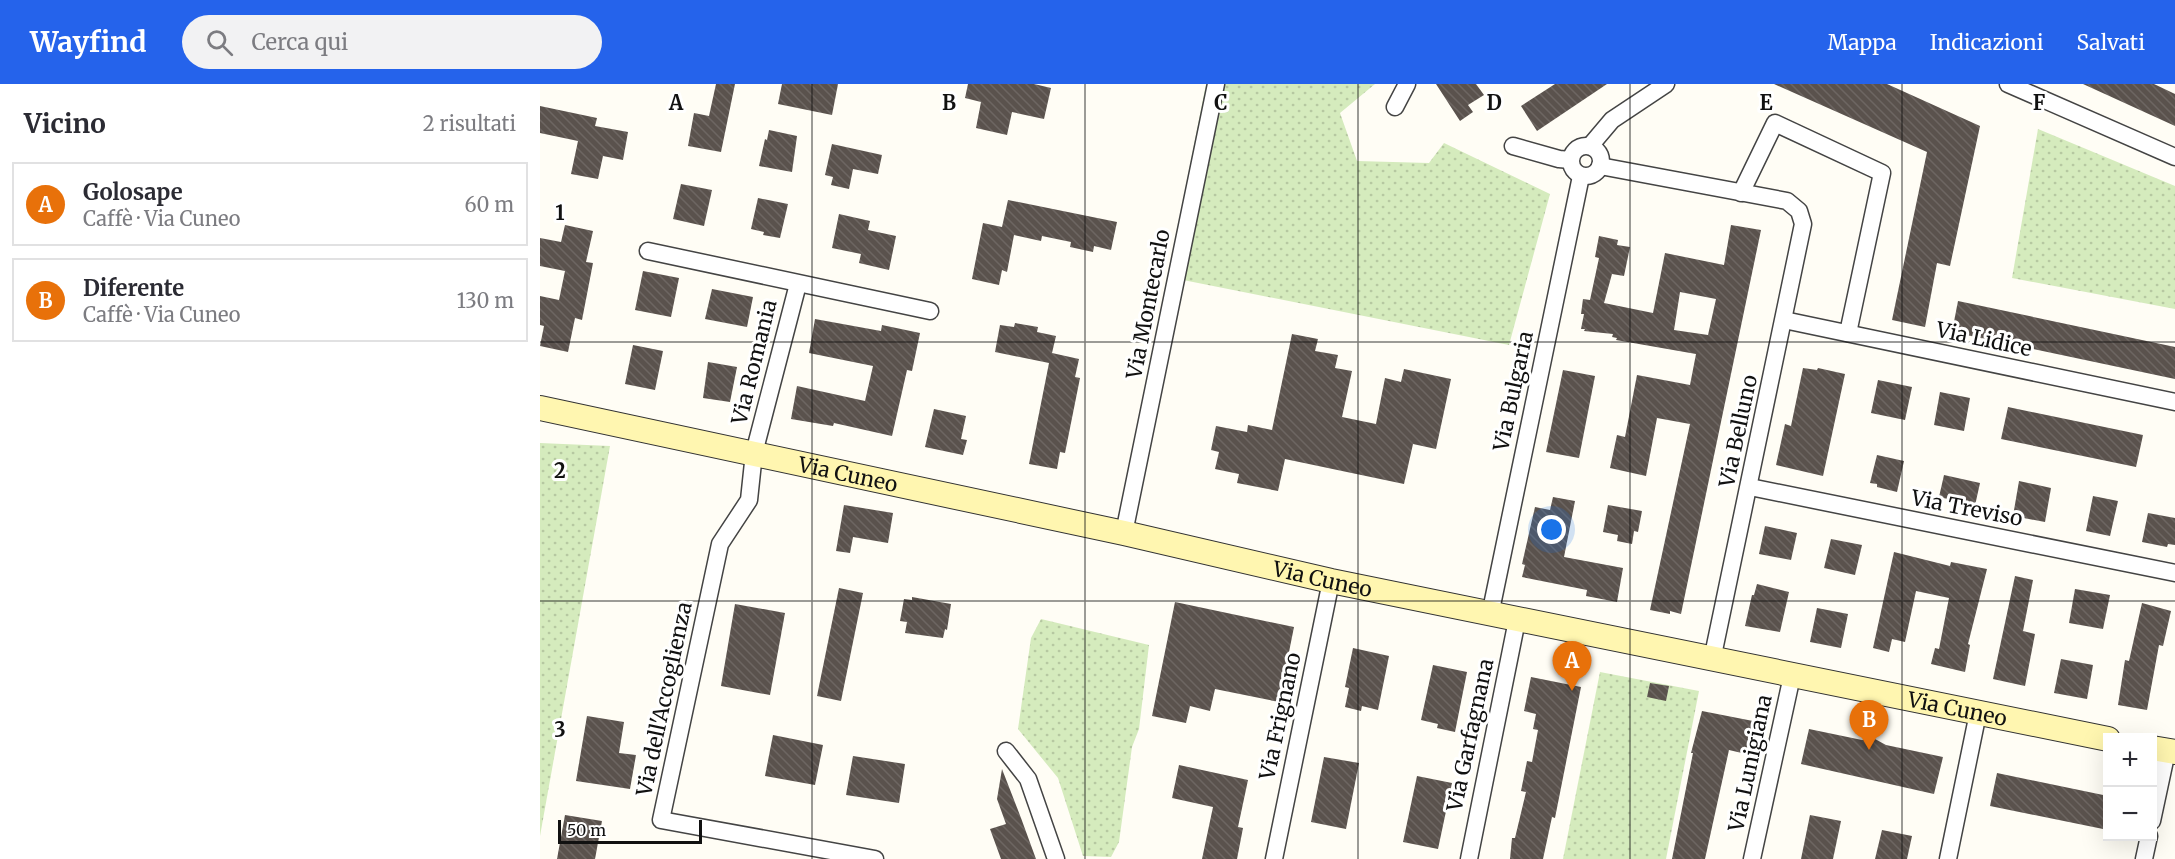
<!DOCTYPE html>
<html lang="it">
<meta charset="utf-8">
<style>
:root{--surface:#fff;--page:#f2f2f3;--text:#2b2b33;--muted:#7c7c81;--line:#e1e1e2;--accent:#2563eb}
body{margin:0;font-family:Merriweather,serif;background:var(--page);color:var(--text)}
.controls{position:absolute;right:18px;bottom:18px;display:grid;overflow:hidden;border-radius:0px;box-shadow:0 6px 24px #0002}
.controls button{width:54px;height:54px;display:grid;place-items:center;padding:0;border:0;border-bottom:2px solid var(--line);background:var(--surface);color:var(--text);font:30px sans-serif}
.scale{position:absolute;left:18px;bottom:15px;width:144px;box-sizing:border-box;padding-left:6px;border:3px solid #111;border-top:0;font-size:16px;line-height:21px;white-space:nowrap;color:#111;-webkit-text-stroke:4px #fff;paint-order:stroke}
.you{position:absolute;left:1012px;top:446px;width:21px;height:21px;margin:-15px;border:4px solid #fff;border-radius:50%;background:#1a73e8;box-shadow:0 0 0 9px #1a73e833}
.badge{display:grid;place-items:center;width:39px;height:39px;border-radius:50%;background:var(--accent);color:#fff;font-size:20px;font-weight:700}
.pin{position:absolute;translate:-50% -50px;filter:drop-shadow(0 2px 3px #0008)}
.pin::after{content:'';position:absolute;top:32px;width:21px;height:18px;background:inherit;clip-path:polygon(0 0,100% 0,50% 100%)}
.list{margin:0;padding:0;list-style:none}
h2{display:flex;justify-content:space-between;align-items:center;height:78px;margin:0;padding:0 24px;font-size:26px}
h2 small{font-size:20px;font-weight:400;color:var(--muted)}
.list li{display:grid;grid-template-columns:39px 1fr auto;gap:18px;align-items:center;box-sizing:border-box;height:84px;margin:0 12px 12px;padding:0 12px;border:2px solid var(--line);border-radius:0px}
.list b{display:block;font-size:22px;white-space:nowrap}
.list p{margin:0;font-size:20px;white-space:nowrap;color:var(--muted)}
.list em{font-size:20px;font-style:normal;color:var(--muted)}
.icon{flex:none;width:33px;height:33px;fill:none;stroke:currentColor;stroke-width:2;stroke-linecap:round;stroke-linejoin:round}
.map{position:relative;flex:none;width:1635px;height:775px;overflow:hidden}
header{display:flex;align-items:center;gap:36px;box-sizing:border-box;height:84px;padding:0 30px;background:var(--accent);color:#fff}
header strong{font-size:28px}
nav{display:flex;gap:33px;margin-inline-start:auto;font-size:21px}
.search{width:420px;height:54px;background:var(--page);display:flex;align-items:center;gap:15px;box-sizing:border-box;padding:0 21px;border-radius:33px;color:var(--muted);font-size:22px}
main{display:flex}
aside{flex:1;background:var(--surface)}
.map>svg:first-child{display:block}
</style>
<header>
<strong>Wayfind</strong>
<div class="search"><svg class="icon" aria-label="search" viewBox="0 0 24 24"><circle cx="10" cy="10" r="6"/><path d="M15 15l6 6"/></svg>Cerca qui</div>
<nav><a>Mappa</a><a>Indicazioni</a><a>Salvati</a></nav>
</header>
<main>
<aside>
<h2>Vicino<small>2 risultati</small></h2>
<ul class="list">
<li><span class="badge" style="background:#e8710a">A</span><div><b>Golosape</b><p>Caffè · Via Cuneo</p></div><em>60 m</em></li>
<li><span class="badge" style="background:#e8710a">B</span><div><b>Diferente</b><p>Caffè · Via Cuneo</p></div><em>130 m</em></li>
</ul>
</aside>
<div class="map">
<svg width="1635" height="775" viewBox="0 0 1635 775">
<defs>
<pattern id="grass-dots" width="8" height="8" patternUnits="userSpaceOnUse" patternTransform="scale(1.5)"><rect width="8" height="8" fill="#d5ebbd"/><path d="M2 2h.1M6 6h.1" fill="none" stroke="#b6c8a1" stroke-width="1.8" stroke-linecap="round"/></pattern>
<pattern id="building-back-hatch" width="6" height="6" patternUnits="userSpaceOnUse" patternTransform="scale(1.5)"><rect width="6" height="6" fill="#5a524d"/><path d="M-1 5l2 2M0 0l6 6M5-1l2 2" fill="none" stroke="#6d6662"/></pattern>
</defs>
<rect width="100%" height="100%" fill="#fffdf5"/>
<g fill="url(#grass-dots)">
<polygon points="666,0 835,0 800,29 817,77 889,79 904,59 1010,110 969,261 628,193"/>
<polygon points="1498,45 1635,102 1635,225 1472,194"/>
<polygon points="0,359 70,362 0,752"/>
<polygon points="501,535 609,561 599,645 592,663 579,758 571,773 543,772 518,694 478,645 491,554"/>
<polygon points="1060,588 1159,607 1126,775 1023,775"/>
</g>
<g fill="url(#building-back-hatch)" fill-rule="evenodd">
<polygon points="176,0 195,0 181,68 148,62 154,29 169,32"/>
<polygon points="242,0 298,0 292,31 238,20"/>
<polygon points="428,0 494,0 511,4 504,35 472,28 467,51 436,44 441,18 425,14"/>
<polygon points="896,0 936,0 944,11 928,21 933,28 920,37"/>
<polygon points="1015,0 1067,0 997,47 981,22"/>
<polygon points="1234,0 1347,0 1440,42 1410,182 1397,179 1385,243 1352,236 1387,68"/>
<polygon points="1543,0 1614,0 1635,10 1635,42"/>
<polygon points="0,22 57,34 55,42 88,48 83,76 63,72 58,95 31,90 38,57 0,49"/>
<polygon points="229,46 257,52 252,88 219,82 225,55 227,56"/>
<polygon points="292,60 342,71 338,90 313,85 309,105 291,101 293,93 285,91"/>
<polygon points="141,100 172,106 164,142 133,135"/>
<polygon points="218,114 248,120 240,154 223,151 224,148 211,145"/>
<polygon points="468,116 577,138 571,166 554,162 553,168 530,163 531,158 502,152 501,157 474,151 467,188 462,186 459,201 432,195 443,139 462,143"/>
<polygon points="299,130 330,137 328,146 356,152 349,186 319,179 321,170 292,164"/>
<polygon points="25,141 53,147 46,178 53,179 42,236 35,234 28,268 0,262 4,242 0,241 0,212 19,216 25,187 0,182 0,154 21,158"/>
<path d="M1191,141L1221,146L1141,530L1130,527V530L1110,526L1150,340L1117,334L1106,392L1070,384L1077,351L1085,353L1097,291L1150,301L1156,270L1076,256L1077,254L1072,253L1073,250L1044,247L1045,245H1041L1044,230H1041L1043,215L1050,216L1059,174L1055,173L1059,152L1078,156L1077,161L1090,163L1084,192L1072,190L1064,219L1113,229L1125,169L1184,181ZM1140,208L1176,215L1168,251L1134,246Z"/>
<polygon points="103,187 139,194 131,233 95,226"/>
<polygon points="172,205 213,213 207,243 165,235"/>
<polygon points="1418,217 1635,263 1635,295 1412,248"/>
<polygon points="275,235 341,247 342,241 380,249 372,287 367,286 352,352 294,339 293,342 251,335 257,302 325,317 333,282 269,269"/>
<polygon points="475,239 498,243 497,248 516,252 512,269 539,275 535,293 540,294 525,369 520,368 517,385 489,380 509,279 455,268 460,241 474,243"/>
<polygon points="752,250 778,255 775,267 798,271 795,284 812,287 802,333 836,340 845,294 861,298 864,285 911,295 896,365 873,360 864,400 745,375 738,407 697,399 699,390 675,385 679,368 671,366 676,342 707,348 708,341 732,346"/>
<polygon points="93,261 123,267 115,306 85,300"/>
<polygon points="168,278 197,283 190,318 163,314"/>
<polygon points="1263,284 1277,286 1278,284 1305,290 1283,392 1236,381 1245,340 1251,342"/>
<polygon points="1023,286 1055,292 1039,374 1006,368"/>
<polygon points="1338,296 1372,303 1365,336 1331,329"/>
<polygon points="1400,308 1430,314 1424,347 1394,341"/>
<polygon points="1468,323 1603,351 1596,383 1461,355"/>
<polygon points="394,325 426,332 421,355 427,356 423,371 385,363"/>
<polygon points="1337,371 1364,377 1357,408 1337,403 1337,400 1330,399"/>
<polygon points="1404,391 1440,399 1434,426 1411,421 1412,416 1399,413"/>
<polygon points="1479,397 1511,404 1505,438 1473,432"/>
<polygon points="1553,412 1578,417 1570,452 1546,447"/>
<polygon points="1013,413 1035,417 1024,473 1083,484 1077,518 1046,512 1047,506 982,493 985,481 982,480 995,423 1010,426"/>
<polygon points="304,421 353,429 348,459 313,453 310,469 296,467"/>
<polygon points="1068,421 1102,427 1098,448 1094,447 1092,460 1077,457 1078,451 1063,448"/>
<polygon points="1608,429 1635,434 1635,461 1628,460 1627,463 1602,458"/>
<polygon points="1225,442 1257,449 1251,476 1219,470"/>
<polygon points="1291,455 1322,461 1315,491 1284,484"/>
<polygon points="1354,468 1410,482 1411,478 1447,485 1428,560 1430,561 1425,588 1391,580 1395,564 1399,565 1409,514 1376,507 1365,558 1352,555 1349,568 1333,564"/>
<polygon points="1475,492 1493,496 1483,547 1495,550 1485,602 1453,595"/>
<polygon points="1217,500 1249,508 1240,548 1205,542 1212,511 1214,511"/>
<polygon points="299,504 323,509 301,617 277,612"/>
<polygon points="1535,505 1570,511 1563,545 1529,539"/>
<polygon points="372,513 411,520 407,546 405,545 403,554 365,549 367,538 360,537 364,515 372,516"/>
<polygon points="635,518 754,543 739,618 675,605 670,627 650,622 646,639 612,632"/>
<polygon points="1602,519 1631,527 1623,562 1619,561 1607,626 1578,621 1585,576 1589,577"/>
<polygon points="195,520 245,529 230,611 181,602"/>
<polygon points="1277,524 1308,530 1301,564 1270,558"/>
<polygon points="813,564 849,572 838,626 822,622 821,627 805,623 809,604 805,603"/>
<polygon points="1521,575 1553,581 1547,615 1514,609"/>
<polygon points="893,581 927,588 915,648 897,644 898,640 881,636"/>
<polygon points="991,593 1041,603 1015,734 1012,733 1003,775 970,775 972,754 975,754 986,708 981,707 987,677 992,678 998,646 993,645 996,630 984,627"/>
<polygon points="1110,599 1129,602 1126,617 1107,613"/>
<polygon points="1162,627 1213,637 1206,670 1189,666 1165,775 1132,775 1153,669 1151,669"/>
<polygon points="47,632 84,638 79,669 96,671 90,705 36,697"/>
<polygon points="1269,645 1322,656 1335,655 1346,661 1403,673 1394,710 1261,680"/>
<polygon points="233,651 283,661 275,701 225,692"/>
<polygon points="313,672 365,680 359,719 306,711"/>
<polygon points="784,673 819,679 806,745 771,738"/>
<polygon points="639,681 708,696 698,743 703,744 697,775 662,775 673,723 632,714"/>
<polygon points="462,685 481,734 496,775 461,775 450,745 466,740 457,715"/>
<polygon points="1457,689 1568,712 1568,746 1450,722"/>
<polygon points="877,692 912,699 898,765 863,758"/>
<polygon points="25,731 62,737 55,775 17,775"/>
<polygon points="1270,731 1301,737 1293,775 1261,775"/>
<polygon points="1342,746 1372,752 1367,775 1335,775"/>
</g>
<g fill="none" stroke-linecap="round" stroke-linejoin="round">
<defs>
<g id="street">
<polyline points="1468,0 1635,73"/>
<polyline points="855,23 867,0"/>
<circle cx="1046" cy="77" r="15"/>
<polyline points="973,62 1019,75 1030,76"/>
<polyline points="1050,62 1072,36 1126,0"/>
<polyline points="1060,82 1247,117 1259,127 1263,140 1172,576"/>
<polyline points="1201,109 1235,39 1342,89 1308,249"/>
<polyline points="108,167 390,227"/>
<polyline points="258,200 214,369 209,416 180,460 121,736 335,775"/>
<polyline points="1244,236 1635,318"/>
<polyline points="1210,403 1635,489"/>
<polyline points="584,449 676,0"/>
<polyline points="950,531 1041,92"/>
<polyline points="466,667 488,695 516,775"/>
<polyline points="1612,737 1627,667"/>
<polyline points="734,775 791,497"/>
<polyline points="929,775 977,536"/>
<polyline points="1212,775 1252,592"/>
<polyline points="1408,775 1438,629"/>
<polyline points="1604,775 1609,752"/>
</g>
<g id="secondary">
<path id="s1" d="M0,324L584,449L791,497L1568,655"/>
<polyline points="1612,664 1635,668"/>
</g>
</defs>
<use href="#street" stroke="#444" stroke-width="19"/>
<use href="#secondary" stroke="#333" stroke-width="26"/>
<use href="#street" stroke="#fff" stroke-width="16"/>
<use href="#secondary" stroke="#fff6b0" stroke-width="24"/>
</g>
<path fill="none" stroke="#111" stroke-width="1.5" stroke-opacity="0.55" d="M272,0V775M545,0V775M818,0V775M1090,0V775M1362,0V775M0,258H1635M0,517H1635"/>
<g text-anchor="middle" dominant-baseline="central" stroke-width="6" stroke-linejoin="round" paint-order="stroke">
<g font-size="21" fill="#111" stroke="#fff">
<text transform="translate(608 220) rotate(-79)">Via Montecarlo</text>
<text transform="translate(1444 255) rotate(12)">Via Lidice</text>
<text transform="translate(214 278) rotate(-76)">Via Romania</text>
<text transform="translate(973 307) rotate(-78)">Via Bulgaria</text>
<text transform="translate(1198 347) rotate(-78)">Via Belluno</text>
<text stroke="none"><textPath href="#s1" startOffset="315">Via Cuneo</textPath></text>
<text transform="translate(1427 424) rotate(11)">Via Treviso</text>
<text stroke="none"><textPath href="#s1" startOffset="801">Via Cuneo</textPath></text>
<text transform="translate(124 615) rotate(-78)">Via dell'Accoglienza</text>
<text stroke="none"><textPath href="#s1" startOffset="1449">Via Cuneo</textPath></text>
<text transform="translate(740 632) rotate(-78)">Via Frignano</text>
<text transform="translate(930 651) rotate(-78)">Via Garfagnana</text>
<text transform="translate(1210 679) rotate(-78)">Via Lunigiana</text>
</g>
</g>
<g font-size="20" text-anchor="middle" font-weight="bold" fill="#111" stroke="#fff" stroke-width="6" stroke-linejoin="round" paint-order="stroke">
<text x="136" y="26">A</text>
<text x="409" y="26">B</text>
<text x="681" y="26">C</text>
<text x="954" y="26">D</text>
<text x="1226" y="26">E</text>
<text x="1499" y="26">F</text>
<text x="20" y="136">1</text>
<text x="20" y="394">2</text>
<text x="20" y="653">3</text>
</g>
</svg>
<div class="controls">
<button>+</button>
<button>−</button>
</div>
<div class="scale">50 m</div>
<div class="you"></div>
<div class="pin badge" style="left:1032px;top:607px;background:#e8710a">A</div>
<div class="pin badge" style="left:1329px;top:666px;background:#e8710a">B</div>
</div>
</main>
